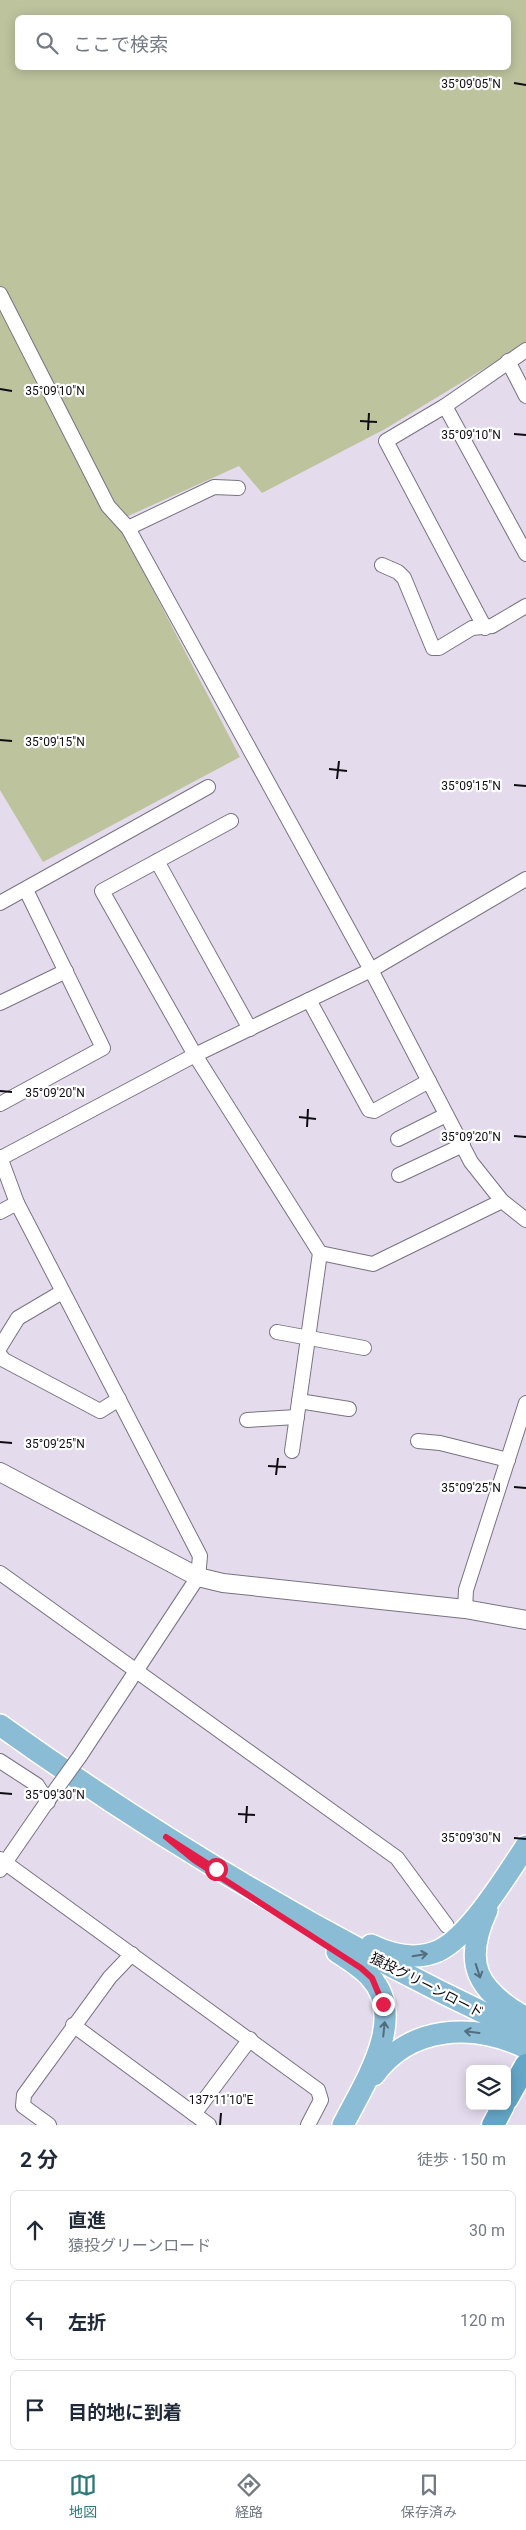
<!DOCTYPE html>
<html lang="ja">
<meta charset="utf-8">
<style>
:root{--surface:#fff;--page:#f6f6f7;--text:#1f2937;--muted:#747a83;--line:#e0e1e3;--accent:#2f787a}
body{margin:0;font-family:Roboto,"Noto Sans JP",sans-serif;background:var(--page);color:var(--text)}
.controls{position:absolute;right:15px;bottom:15px;display:grid;overflow:hidden;border-radius:8px;box-shadow:0 2px 12px #0003}
.controls button{width:45px;height:45px;display:grid;place-items:center;padding:0;border:0;border-bottom:1px solid var(--line);background:var(--surface);color:var(--text);font:25px sans-serif}
.stop{position:absolute;width:15px;height:15px;margin:-11px;border:4px solid #e11d48;border-radius:50%;background:#fff}
.stop.end{background:#e11d48;border-color:#fff;box-shadow:0 1px 5px #0008}
.list{margin:0;padding:0;list-style:none}
h2{display:flex;justify-content:space-between;align-items:center;height:65px;margin:0;padding:0 20px;font-size:21px}
h2 small{font-size:16px;font-weight:400;color:var(--muted)}
.list li{display:grid;grid-template-columns:32px 1fr auto;gap:15px;align-items:center;box-sizing:border-box;height:80px;margin:0 10px 10px;padding:0 10px;border:1px solid var(--line);border-radius:8px}
.list b{display:block;font-size:19px;white-space:nowrap}
.list p{margin:0;font-size:16px;white-space:nowrap;color:var(--muted)}
.list em{font-size:16px;font-style:normal;color:var(--muted)}
.icon{flex:none;width:28px;height:28px;fill:none;stroke:currentColor;stroke-width:2;stroke-linecap:round;stroke-linejoin:round}
.map{position:relative;flex:none;width:526px;height:2125px;overflow:hidden}
.search{position:absolute;background:var(--surface);box-shadow:0 2px 12px #0003;left:15px;right:15px;top:15px;height:55px;display:flex;align-items:center;gap:12px;box-sizing:border-box;padding:0 18px;border-radius:8px;color:var(--muted);font-size:19px}
.sheet{height:335px;background:var(--surface)}
nav{display:flex;justify-content:space-around;align-items:center;box-sizing:border-box;height:70px;border-top:1px solid var(--line);background:var(--surface);font-size:14px;color:var(--muted)}
nav a{display:grid;justify-items:center;gap:2px}
nav .on{color:var(--accent)}
.map>svg:first-child{display:block}
</style>
<div class="map">
<svg width="526" height="2125" viewBox="0 0 526 2125">
<rect width="100%" height="100%" fill="#e4dbed"/>
<path fill="#bdc39d" fill-rule="evenodd" d="M0,0H526V343L385,429L262,493L239,466L117,521L240,757L43,862L0,790ZM18,18H508V68H18Z"/>
<g fill="none" stroke-linecap="round" stroke-linejoin="round">
<defs>
<g id="minor">
<polyline points="0,294 108,506 128,528 371,970 471,1162 502,1201"/>
<polyline points="508,361 526,396"/>
<polyline points="445,406 526,554"/>
<polyline points="128,528 214,487 238,488"/>
<polyline points="382,565 398,572 404,578 433,648 439,648 472,628 492,626 526,606"/>
<polyline points="485,628 386,441 445,406 526,350"/>
<polyline points="231,821 102,891 195,1055 320,1253 292,1451"/>
<polyline points="157,861 250,1029"/>
<polyline points="0,903 208,787"/>
<polyline points="309,1000 369,1110 374,1111 429,1081"/>
<polyline points="0,1003 66,971"/>
<polyline points="0,1104 103,1048 26,890"/>
<polyline points="398,1139 446,1115"/>
<polyline points="0,1157 17,1203 200,1556 198,1577 80,1756"/>
<polyline points="1,1158 195,1055 371,970 526,879"/>
<polyline points="399,1175 463,1145"/>
<polyline points="0,1212 17,1203"/>
<polyline points="320,1253 373,1264 502,1201 526,1220"/>
<polyline points="277,1332 364,1348"/>
<polyline points="0,1347 18,1318 62,1292"/>
<polyline points="0,1355 4,1360 100,1411 119,1399"/>
<polyline points="299,1401 349,1409"/>
<polyline points="247,1420 297,1417"/>
<polyline points="418,1441 440,1443 508,1460"/>
<polyline points="0,1573 397,1858 447,1926"/>
<polyline points="465,1609 466,1590 526,1403"/>
<polyline points="0,1761 37,1785 48,1802"/>
<polyline points="0,1859 318,2090 321,2100 308,2125"/>
<polyline points="0,1870 49,1799"/>
<polyline points="73,2025 209,2125"/>
<polyline points="194,2114 250,2039"/>
<polyline points="49,2125 23,2106 24,2095 110,1977 132,1954"/>
</g>
<polyline id="tertiary" points="0,1472 198,1577 223,1583 465,1609 526,1620"/>
<g id="primary">
<path d="M0,1725C166,1844 341,1947 526,2033"/>
<path d="M487,1910C462,1964 477,1990 526,2018"/>
<path d="M371,1945C392,1955 415,1961 438,1951C469,1937 507,1875 526,1846"/>
<path d="M337,1952C348,1959 361,1967 370,1977C409,2018 363,2085 343,2125"/>
<path d="M374,2075C410,2025 473,2023 524,2047"/>
</g>
<g id="trunk">
<polyline points="507,2099 526,2065"/>
<polyline points="493,2125 503,2106"/>
</g>
</defs>
<use href="#minor" stroke="#7a7282" stroke-width="16"/>
<use href="#tertiary" stroke="#7a7282" stroke-width="20"/>
<use href="#primary" stroke="#fff" stroke-width="24"/>
<use href="#trunk" stroke="#fff" stroke-width="25"/>
<use href="#minor" stroke="#fff" stroke-width="14"/>
<use href="#tertiary" stroke="#fff" stroke-width="18"/>
<use href="#primary" stroke="#8bbcd5" stroke-width="21"/>
<use href="#trunk" stroke="#64a6c7" stroke-width="22"/>
<defs>
<polyline id="minor-bridge" points="49,1799 80,1756"/>
</defs>
<use href="#minor-bridge" stroke="#7a7282" stroke-width="16" stroke-linecap="butt"/>
<use href="#minor-bridge" stroke="#fff" stroke-width="14"/>
</g>
<defs><path id="oneway-shaft" d="M-6 0H5M1.5-3L5.5 0L1.5 3" fill="none" stroke-width="1.6" stroke-linecap="round" stroke-linejoin="round" transform="scale(1.25)"/></defs>
<g stroke="#546d7d">
<use href="#oneway-shaft" transform="translate(420 1955) rotate(-9)"/>
<use href="#oneway-shaft" transform="translate(478 1971) rotate(72)"/>
<use href="#oneway-shaft" transform="translate(384 2029) rotate(-84)"/>
<use href="#oneway-shaft" transform="translate(472 2032) rotate(-173)"/>
</g>
<g fill="none" stroke-linecap="round" stroke-linejoin="round">
<polyline stroke="#e11d48" stroke-width="6" points="216,1869 166,1837 194,1860 361,1968 372,1978 383,2004"/>
</g>
<path fill="none" stroke="#100d12" stroke-width="2" d="M514,83L526,85M0,389L12,391M360,421L377,422M368,430L369,413M514,434L526,435M0,740L12,741M329,769L347,771M337,779L339,761M514,785L526,786M0,1091L12,1092M299,1117L316,1119M307,1127L308,1109M514,1136L526,1137M0,1442L12,1443M268,1466L286,1467M276,1475L278,1458M514,1487L526,1488M0,1793L12,1794M238,1814L255,1815M246,1823L247,1806M514,1838L526,1839M220,2125L221,2113"/>
<g text-anchor="middle" dominant-baseline="central" stroke-width="4.5" stroke-linejoin="round" paint-order="stroke">
<g font-size="14" fill="#100d12" stroke="#fff">
<text transform="translate(427 1985) rotate(27)">猿投グリーンロード</text>
</g>
</g>
<g font-size="12" text-anchor="middle" fill="#100d12" stroke="#fff" stroke-width="4.5" stroke-linejoin="round" paint-order="stroke">
<text x="471" y="88">35°09'05"N</text>
<text x="55" y="395">35°09'10"N</text>
<text x="471" y="439">35°09'10"N</text>
<text x="55" y="746">35°09'15"N</text>
<text x="471" y="790">35°09'15"N</text>
<text x="55" y="1097">35°09'20"N</text>
<text x="471" y="1141">35°09'20"N</text>
<text x="55" y="1448">35°09'25"N</text>
<text x="471" y="1492">35°09'25"N</text>
<text x="55" y="1799">35°09'30"N</text>
<text x="471" y="1842">35°09'30"N</text>
<text x="221" y="2104">137°11'10"E</text>
</g>
</svg>
<div class="controls">
<button><svg class="icon" aria-label="layers" viewBox="0 0 24 24"><path d="M12 4l9 5-9 5-9-5zM3 14l9 5 9-5"/></svg></button>
</div>
<div class="stop" style="left:216px;top:1869px"></div>
<div class="stop end" style="left:383px;top:2004px"></div>
<div class="search"><svg class="icon" aria-label="search" viewBox="0 0 24 24"><circle cx="10" cy="10" r="6"/><path d="M15 15l6 6"/></svg>ここで検索</div>
</div>
<section class="sheet">
<h2>2 分<small>徒歩 · 150 m</small></h2>
<ul class="list">
<li><svg class="icon" aria-label="ahead" viewBox="0 0 24 24"><path d="M12 20V5M6 11l6-6 6 6"/></svg><div><b>直進</b><p>猿投グリーンロード</p></div><em>30 m</em></li>
<li><svg class="icon" aria-label="left" viewBox="0 0 24 24"><path d="M17 20v-9H6M10 6l-5 5 5 5"/></svg><div><b>左折</b></div><em>120 m</em></li>
<li><svg class="icon" aria-label="arrive" viewBox="0 0 24 24"><path d="M6 21V4h12l-3 4 3 4H6"/></svg><div><b>目的地に到着</b></div></li>
</ul>
</section>
<nav>
<a class="on"><svg class="icon" aria-label="map" viewBox="0 0 24 24"><path d="M3 6l6-2 6 2 6-2v14l-6 2-6-2-6 2zM9 4v14M15 6v14"/></svg>地図</a>
<a><svg class="icon" aria-label="directions" viewBox="0 0 24 24"><path d="M12 3l9 9-9 9-9-9zM9 14v-3h6M13 9l2 2-2 2"/></svg>経路</a>
<a><svg class="icon" aria-label="saved" viewBox="0 0 24 24"><path d="M7 4h10v16l-5-4-5 4z"/></svg>保存済み</a>
</nav>
